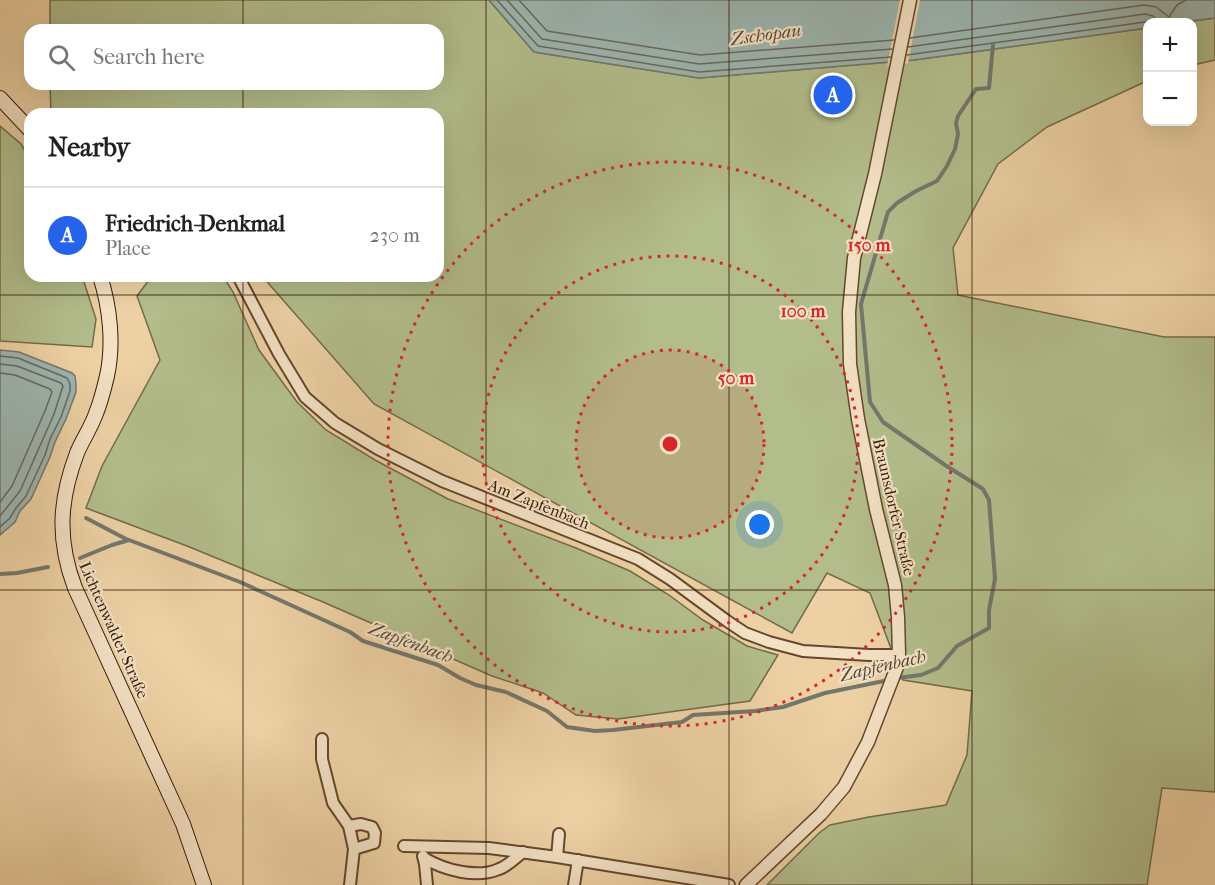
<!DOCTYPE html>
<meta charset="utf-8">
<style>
:root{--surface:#fff;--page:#f6f6f6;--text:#202124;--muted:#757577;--line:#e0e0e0;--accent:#2563eb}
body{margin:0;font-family:"IM FELL French Canon",serif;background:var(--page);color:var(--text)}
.controls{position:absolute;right:18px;top:18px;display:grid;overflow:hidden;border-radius:12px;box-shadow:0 6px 24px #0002}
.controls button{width:54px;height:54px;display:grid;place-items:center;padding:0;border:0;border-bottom:2px solid var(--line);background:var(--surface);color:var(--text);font:30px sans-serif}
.you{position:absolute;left:760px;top:525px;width:21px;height:21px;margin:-15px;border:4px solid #fff;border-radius:50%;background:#1a73e8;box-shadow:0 0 0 9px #1a73e833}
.badge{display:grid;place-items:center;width:39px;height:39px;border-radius:50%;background:var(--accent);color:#fff;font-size:20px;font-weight:700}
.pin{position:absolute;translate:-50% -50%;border:3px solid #fff;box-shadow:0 2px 6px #0006}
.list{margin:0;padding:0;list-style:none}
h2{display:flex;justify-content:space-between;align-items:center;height:78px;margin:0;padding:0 24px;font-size:26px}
h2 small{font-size:20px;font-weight:400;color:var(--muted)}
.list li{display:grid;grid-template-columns:39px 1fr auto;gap:18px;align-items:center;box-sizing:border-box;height:96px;padding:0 24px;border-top:2px solid var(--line)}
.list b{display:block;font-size:22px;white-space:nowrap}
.list p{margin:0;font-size:20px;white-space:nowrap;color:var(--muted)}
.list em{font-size:20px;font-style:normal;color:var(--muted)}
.icon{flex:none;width:33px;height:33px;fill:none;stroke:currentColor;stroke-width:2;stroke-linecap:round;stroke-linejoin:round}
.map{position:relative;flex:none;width:1215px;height:885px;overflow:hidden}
.search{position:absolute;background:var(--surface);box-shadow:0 6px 24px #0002;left:24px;top:24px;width:420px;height:66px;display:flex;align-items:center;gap:15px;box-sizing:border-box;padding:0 21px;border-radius:18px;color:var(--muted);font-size:22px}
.panel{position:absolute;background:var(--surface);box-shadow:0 6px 24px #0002;left:24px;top:108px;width:420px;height:174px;border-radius:18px}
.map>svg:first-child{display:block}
</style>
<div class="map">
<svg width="1215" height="885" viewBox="0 0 1215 885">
<rect width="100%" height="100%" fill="#edd1a4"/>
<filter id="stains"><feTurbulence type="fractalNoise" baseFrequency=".00333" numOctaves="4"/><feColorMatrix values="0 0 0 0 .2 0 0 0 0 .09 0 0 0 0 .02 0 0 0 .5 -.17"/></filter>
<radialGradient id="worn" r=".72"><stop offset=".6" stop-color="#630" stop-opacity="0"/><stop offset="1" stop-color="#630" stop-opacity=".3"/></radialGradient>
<g fill="#b2bd8b" stroke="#746b48" stroke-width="1.5">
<polygon points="50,0 489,0 534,52 699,78 914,60 1147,28 1147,81 1047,127 998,164 953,248 958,295 1164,337 1215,337 1215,792 1162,788 1147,885 767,885 819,833 830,825 869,817 946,805 967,755 972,691 903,680 870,593 827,573 792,633 374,404 262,276 438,276 438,114 51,114 50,84 438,84 438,30 50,30"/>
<polygon points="1215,18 1215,60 1193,65 1192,22 1184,22"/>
<polygon points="0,126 21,144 30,159 30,276 82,276 96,319 92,347 0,341"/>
<polygon points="152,276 223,276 233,292 259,350 297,402 326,430 375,460 448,499 576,548 630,571 669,595 703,620 747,646 778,655 750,701 618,719 576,715 543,693 492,676 323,602 187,546 86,508 102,466 160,360 137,296"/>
</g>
<g fill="#9cb5b0" stroke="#74776c" stroke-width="1.5">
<polygon points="489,0 1215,0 1215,18 1184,22 1148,22 1147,28 914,60 699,78 534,52"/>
<polygon points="0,350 19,352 72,373 75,376 76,384 76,392 66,419 55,442 50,457 31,499 20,511 15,522 0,535"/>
</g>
<polygon fill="#edd1a4" points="900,0 920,0 908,64 887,66"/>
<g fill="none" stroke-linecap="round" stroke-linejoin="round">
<g stroke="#6a675a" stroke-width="1.5">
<polyline points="497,0 538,46 699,72 891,57"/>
<polyline points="507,0 542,39 699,64 892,49"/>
<polyline points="519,0 547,31 700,55 894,40"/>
<polyline points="910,38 1144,5 1156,7 1169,17 1177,5 1186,0"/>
<polyline points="908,47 1145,14 1153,16 1159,22"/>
<polyline points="907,55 1145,22 1149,22"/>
<polyline points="0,356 18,358 67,378 70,384 70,391 61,417 50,439 45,455 26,496 16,508 10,518 0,527"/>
<polyline points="0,364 17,366 61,383 63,386 54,414 20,491 0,516"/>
<polyline points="0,373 15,375 50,389 52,392 45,411 12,486 0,502"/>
</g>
<g stroke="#74776c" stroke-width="4">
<polyline points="86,518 128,540"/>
<polyline points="80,558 112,545 129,540 240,582 350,632 363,641 438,665 460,678 476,685 506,692 547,711 567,727 595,731 613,730 682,722 693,715 755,711 783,707 825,693 889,680"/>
<polyline points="0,574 17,573 48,567"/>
<polyline points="897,678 921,675 938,668 957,646 989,628 989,610 995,579 989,500 983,489 945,465 883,422 870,402 861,304 888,212 897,203 916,191 937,181 947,166 955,149 958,134 956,123 958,116 976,89 989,88 993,45"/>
</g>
<defs>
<g id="minor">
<polyline points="238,276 279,354 305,397 335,423 378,449 442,481 638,559 670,579 727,621 745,633 769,642 803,651 869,655 899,655"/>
<polyline points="322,739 322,759 333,803 349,826 354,849"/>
<polyline points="349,826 361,824 372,827 375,833 374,843 354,849 350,885"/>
<polyline points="404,846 489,848 557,857 729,885"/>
<polyline points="423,856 425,864 427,885"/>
<polyline points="557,857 559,834"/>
<path d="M424,858C444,870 477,879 499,869C508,866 515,858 523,852"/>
<polyline points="574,885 578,860"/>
</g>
<polyline id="tertiary" points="746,885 821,814 844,787 868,742 897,667 899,655 898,617 895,585 876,509 858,419 850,364 849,312 854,258 875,174 910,0"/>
<g id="secondary">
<polyline points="0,98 30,130"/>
<path d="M100,276C110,307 114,344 107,376C104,389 100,404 95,416C90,429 82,441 77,453C59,501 57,540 75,588L183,824L204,885"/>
</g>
</defs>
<use href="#minor" stroke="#64472d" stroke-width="14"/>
<use href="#tertiary" stroke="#64472d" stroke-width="15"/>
<use href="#secondary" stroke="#371905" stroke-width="16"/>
<use href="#minor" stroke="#f3e1c4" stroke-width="10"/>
<use href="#tertiary" stroke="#f3e1c4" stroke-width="12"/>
<use href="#secondary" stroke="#f3e1c4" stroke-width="14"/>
</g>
<path fill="none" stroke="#371905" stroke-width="1.5" stroke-opacity="0.55" d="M243,0V30M486,0V885M729,0V885M972,0V885M243,84V114M243,276V885M0,295H1215M0,590H1215"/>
<circle cx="670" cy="444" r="94" fill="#d62828" fill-opacity=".12"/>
<g fill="none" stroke="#d62828" stroke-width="3" stroke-dasharray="3 6">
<circle cx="670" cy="444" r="94"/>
<circle cx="670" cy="444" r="188"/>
<circle cx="670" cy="444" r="282"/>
</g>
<g text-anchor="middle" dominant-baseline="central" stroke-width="4.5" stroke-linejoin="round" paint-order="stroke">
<g font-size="16" fill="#371905" stroke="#f3e1c4">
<text transform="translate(539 504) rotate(22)">Am Zapfenbach</text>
<text transform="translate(894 507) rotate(77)">Braunsdorfer Straße</text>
<text transform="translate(114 630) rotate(66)">Lichtenwalder Straße</text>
</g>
<g font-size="18" font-style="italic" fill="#554838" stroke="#f3e1c4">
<text transform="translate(766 35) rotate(-8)">Zschopau</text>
<text transform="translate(411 643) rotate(20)">Zapfenbach</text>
<text transform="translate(883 666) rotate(-13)">Zapfenbach</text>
</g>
</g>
<circle cx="670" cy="444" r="9" fill="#d62828" stroke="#f3e1c4" stroke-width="3"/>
<g font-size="18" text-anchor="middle" font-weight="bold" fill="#d62828" stroke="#f3e1c4" stroke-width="4.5" stroke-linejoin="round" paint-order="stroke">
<text x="869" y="251">150 m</text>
<text x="803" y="317">100 m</text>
<text x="736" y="384">50 m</text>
</g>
<rect width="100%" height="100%" filter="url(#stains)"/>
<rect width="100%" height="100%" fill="url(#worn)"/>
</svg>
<div class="controls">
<button>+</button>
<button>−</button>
</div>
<div class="you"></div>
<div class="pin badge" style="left:833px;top:95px">A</div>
<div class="search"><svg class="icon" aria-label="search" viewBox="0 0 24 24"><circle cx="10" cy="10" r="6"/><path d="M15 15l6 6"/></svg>Search here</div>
<section class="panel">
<h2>Nearby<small></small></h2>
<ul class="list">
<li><span class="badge">A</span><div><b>Friedrich-Denkmal</b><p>Place</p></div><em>230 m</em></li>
</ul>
</section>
</div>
